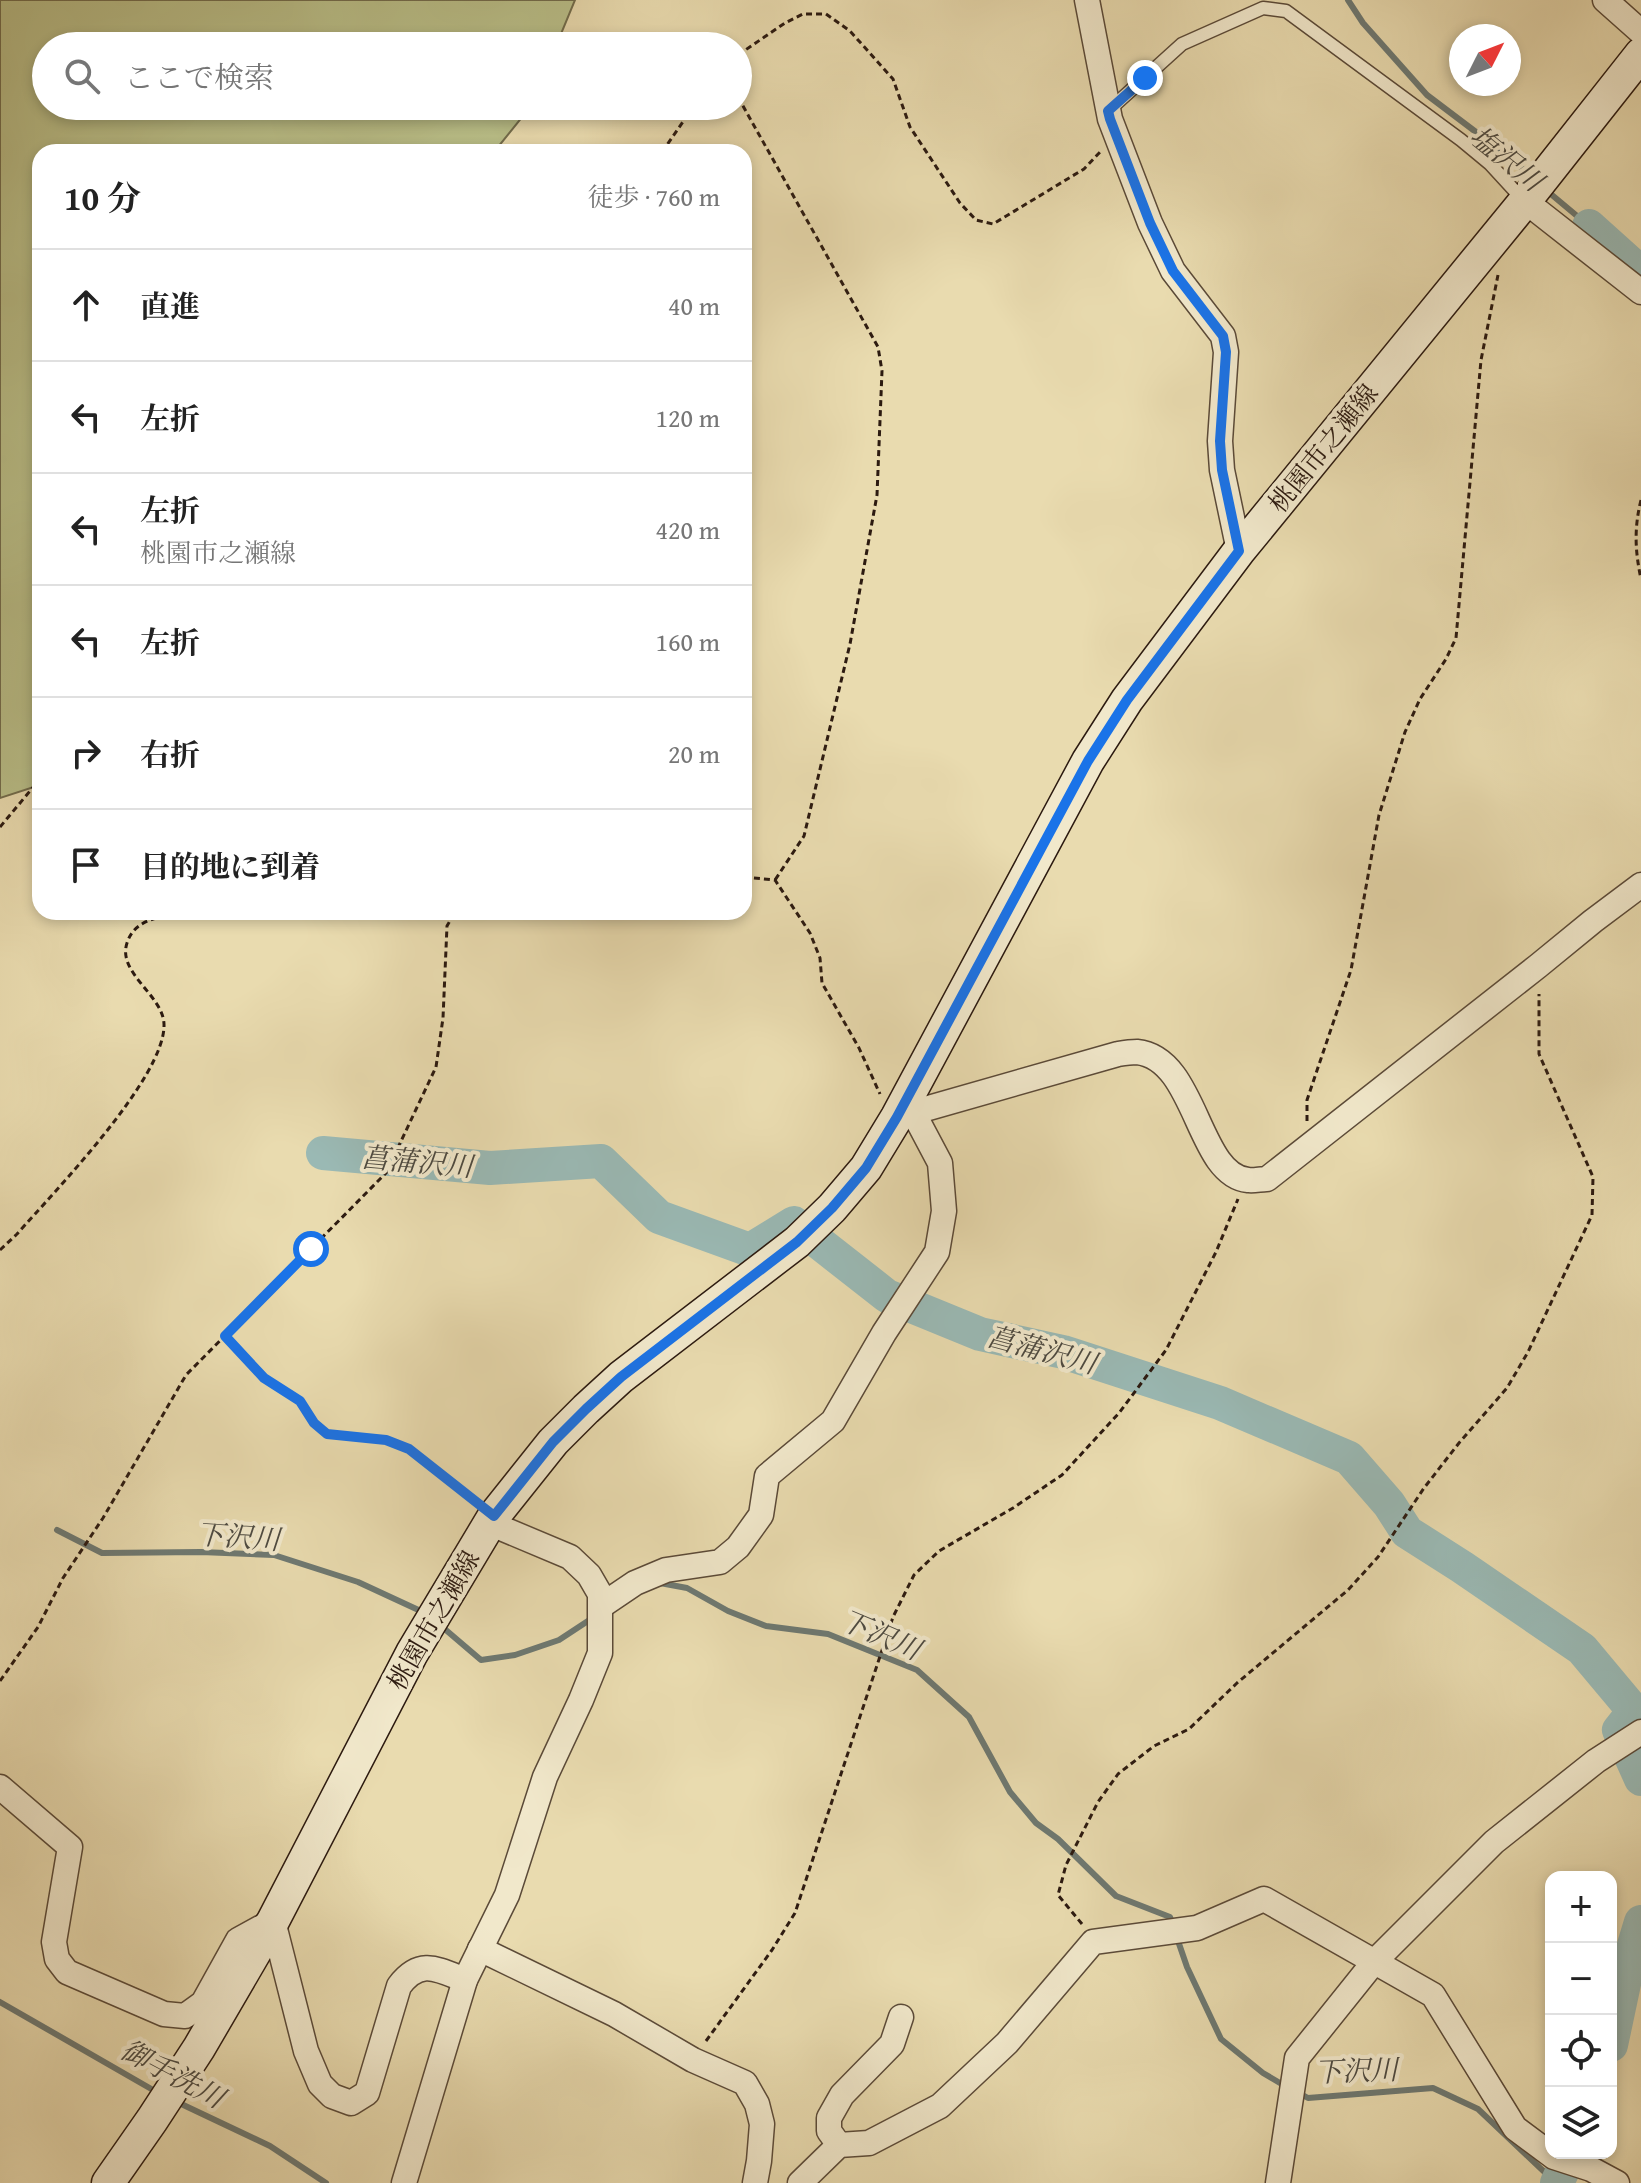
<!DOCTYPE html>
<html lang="ja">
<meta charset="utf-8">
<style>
:root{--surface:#fff;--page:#f2f2f2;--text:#222;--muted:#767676;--line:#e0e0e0}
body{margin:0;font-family:"Gentium Book Plus","Noto Serif JP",serif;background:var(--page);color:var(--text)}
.controls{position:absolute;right:24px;bottom:24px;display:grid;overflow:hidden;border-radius:16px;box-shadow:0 4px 12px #0003}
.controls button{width:72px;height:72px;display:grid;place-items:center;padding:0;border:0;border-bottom:2px solid var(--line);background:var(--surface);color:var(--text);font:40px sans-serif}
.compass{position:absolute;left:1449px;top:24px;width:72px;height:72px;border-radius:50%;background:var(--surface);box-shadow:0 4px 12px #0003;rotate:48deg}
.stop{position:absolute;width:24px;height:24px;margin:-18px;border:6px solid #1a73e8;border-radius:50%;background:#fff}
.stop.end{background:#1a73e8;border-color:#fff;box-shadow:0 2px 8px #0008}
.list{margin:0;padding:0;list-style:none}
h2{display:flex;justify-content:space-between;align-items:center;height:104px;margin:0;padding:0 32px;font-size:34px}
h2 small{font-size:26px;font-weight:400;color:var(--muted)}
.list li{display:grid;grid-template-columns:52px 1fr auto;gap:24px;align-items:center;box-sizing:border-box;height:112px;padding:0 32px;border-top:2px solid var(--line)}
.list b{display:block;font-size:30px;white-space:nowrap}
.list p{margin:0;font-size:26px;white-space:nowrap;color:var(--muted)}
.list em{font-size:26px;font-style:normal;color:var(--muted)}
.icon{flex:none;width:44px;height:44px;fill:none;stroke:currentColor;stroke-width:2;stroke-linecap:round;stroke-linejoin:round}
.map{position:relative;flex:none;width:1641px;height:2183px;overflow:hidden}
.search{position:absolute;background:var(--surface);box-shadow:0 4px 12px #0003;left:32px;top:32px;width:720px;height:88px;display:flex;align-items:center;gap:20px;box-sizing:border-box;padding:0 28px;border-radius:44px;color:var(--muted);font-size:30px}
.panel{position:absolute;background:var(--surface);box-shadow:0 4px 12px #0003;left:32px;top:144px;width:720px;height:776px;border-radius:24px}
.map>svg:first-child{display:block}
</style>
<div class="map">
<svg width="1641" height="2183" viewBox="0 0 1641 2183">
<rect width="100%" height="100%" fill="#e9dbaf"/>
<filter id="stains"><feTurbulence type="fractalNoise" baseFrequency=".0025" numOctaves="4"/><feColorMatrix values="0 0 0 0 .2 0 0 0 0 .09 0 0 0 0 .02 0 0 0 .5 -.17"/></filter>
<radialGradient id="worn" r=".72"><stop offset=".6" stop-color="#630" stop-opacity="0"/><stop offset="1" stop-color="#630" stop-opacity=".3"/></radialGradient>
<polygon fill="#b9bf89" stroke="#726c4c" stroke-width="2" points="0,0 575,0 556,46 46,46 46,106 531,106 494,152 40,152 40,785 0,798"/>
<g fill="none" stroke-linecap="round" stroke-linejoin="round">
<g stroke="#6e7972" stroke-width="6">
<polyline points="1348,0 1363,23 1427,95 1513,160 1532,177"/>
<polyline points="1546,190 1589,226"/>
<polyline points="57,1530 102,1553 201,1552 274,1555 358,1582 425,1613"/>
<polyline points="660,1583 687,1588 728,1611 766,1626 828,1634 917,1670 969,1717 1010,1792 1036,1823 1058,1839 1116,1896 1170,1917 1173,1925"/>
<polyline points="440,1625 481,1660 515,1655 559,1640 594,1617"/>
<polyline points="1176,1935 1187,1967 1221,2039 1263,2073 1285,2086"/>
<polyline points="0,2002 160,2094"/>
<polyline points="1299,2093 1308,2098 1433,2088 1478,2109 1556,2183"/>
<polyline points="177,2102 270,2146 326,2183"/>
</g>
<g stroke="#9ab9b4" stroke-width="34">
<polyline points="1589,226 1641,273"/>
<polyline points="323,1153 490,1168 601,1161 659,1217 750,1250 794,1223 887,1296 980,1334 1063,1352 1220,1403 1349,1458 1389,1504 1407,1532 1462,1567 1582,1649 1634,1711 1619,1730 1641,1779"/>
<polyline points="1611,2045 1628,1965 1641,1922"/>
<polyline points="1557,2183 1571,2153"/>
</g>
<defs>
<polyline id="service" points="1108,111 1182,44 1263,8 1286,11 1461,140 1490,164 1524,201"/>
<g id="minor">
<polyline points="1087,0 1110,119 1150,223 1173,271 1223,336 1226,352 1220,441 1222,470 1239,551"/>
<polyline points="1605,0 1641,32"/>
<polyline points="1525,201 1641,292"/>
<path d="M897,1117L1118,1054C1124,1053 1131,1052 1137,1052C1197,1058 1197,1175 1248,1180C1253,1181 1261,1179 1267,1179L1538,966L1593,921L1641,885"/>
<polyline points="601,1606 635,1583 666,1570 720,1562 738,1547 761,1515 767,1476 833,1421 884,1333 937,1252 944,1211 940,1163 913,1112"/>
<path d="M0,1787L70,1847L54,1942L57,1959L67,1972L164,2014L185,2016L203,2003L238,1940L273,1921L306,2051L320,2084L332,2096L351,2103L367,2093L399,1986C420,1958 437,1969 465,1980"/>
<polyline points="480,1949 614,2014 693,2060 745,2083 757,2104 762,2124 759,2161 755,2183"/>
<polyline points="839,2145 829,2131 829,2118 842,2095 892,2044 901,2017"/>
<polyline points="404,2183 465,1980 507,1895 545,1777 581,1700 600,1653 600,1594 589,1575 570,1557 489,1523"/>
<polyline points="800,2183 839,2145 869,2143 940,2106 1007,2043 1093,1942 1197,1928 1264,1899 1433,1995 1515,2128 1554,2157 1591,2169 1617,2183"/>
<polyline points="1278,2183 1297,2058 1374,1962 1494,1842 1596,1761 1641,1732"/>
</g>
<polyline id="secondary" points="108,2183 152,2120 199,2048 273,1921 412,1653 494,1516 553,1442 586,1409 621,1377 797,1242 832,1208 866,1168 897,1117 1088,761 1127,700 1239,551 1525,201 1641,54"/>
</defs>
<use href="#service" stroke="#5b4a38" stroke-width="15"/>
<use href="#minor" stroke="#5b4a38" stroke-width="27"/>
<use href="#secondary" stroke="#2c1a10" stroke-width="35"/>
<g stroke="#2c1a10" stroke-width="3" stroke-dasharray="6 4" stroke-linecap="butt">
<polyline points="738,55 785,23 803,14 826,14 850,31 893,79 910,127 960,203 976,220 993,224 1084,169 1100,152"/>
<polyline points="738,97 878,347 882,371 877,495 850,644 804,836 775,880"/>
<polyline points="662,152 694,106"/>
<path d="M1641,500C1634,528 1635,551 1641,579"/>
<polyline points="0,827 40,779"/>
<polyline points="744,877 775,880 810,933 820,958 822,983 859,1048 880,1094"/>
<polyline points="1307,1121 1307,1100 1351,970 1379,815 1405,732 1420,699 1446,659 1456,638 1481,360 1498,275"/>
<path d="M0,1250L17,1234C53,1193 166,1077 164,1024C163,995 117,973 127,943C135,918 160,918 183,912"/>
<polyline points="225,1336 264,1378 300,1401 314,1423 327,1434 386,1440 409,1449 476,1501"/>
<polyline points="0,1681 38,1627 63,1578 103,1518 186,1375 386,1173 436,1067 443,1018 447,926 455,912"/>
<polyline points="1082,1924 1058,1895 1066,1865 1098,1802 1118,1774 1154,1746 1189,1729 1237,1683 1348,1590 1378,1557 1424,1488 1459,1443 1507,1388 1528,1352 1592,1215 1593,1177 1539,1054 1539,994"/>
<polyline points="706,2041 772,1950 795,1913 893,1617 914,1575 939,1551 1013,1508 1062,1475 1119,1413 1166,1350 1216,1252 1238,1199"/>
</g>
<use href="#service" stroke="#f1e8cb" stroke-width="12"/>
<use href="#minor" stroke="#f1e8cb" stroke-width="24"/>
<use href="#secondary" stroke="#f1e8cb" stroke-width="32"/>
</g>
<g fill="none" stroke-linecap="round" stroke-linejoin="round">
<polyline stroke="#1a73e8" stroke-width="10" points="311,1249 225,1336 264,1378 300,1401 314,1423 327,1434 386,1440 409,1449 494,1516 553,1442 586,1409 621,1377 797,1242 832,1208 866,1168 897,1117 1088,761 1127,700 1239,551 1222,470 1220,441 1226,352 1223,336 1173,271 1150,223 1110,119 1108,111 1145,78"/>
</g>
<g text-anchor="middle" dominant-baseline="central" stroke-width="8" stroke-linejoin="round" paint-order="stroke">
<g font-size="26" fill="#2c1a10" stroke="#f1e8cb">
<text transform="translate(1323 448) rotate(-51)">桃園市之瀬線</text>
<text transform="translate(433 1620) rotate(-60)">桃園市之瀬線</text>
</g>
<g font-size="28" font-style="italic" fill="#4d4a41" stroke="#f1e8cb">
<text transform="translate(1507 158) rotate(39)">塩沢川</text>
<text transform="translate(417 1161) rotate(5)">菖蒲沢川</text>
<text transform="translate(1042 1349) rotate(15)">菖蒲沢川</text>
<text transform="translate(238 1536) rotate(4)">下沢川</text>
<text transform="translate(881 1634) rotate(23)">下沢川</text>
<text transform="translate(1356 2070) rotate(-2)">下沢川</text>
<text transform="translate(173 2073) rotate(28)">御手洗川</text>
</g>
</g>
<rect width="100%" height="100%" filter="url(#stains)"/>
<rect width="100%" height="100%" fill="url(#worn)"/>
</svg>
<div class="controls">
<button>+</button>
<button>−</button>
<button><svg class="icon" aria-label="locate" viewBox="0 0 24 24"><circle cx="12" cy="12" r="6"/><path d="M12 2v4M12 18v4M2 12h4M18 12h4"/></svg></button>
<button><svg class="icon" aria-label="layers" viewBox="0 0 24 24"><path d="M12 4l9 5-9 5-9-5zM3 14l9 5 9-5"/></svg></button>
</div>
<svg class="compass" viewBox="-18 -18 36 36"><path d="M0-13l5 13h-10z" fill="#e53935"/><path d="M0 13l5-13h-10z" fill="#767676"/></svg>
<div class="stop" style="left:311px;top:1249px"></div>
<div class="stop end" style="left:1145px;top:78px"></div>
<div class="search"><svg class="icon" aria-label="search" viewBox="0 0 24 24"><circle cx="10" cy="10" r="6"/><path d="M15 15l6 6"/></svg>ここで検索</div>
<section class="panel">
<h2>10 分<small>徒歩 · 760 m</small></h2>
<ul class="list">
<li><svg class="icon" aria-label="ahead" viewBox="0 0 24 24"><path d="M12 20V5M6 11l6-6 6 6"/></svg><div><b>直進</b></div><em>40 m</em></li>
<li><svg class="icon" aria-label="left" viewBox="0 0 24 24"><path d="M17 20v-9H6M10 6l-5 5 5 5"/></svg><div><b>左折</b></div><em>120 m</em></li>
<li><svg class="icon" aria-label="left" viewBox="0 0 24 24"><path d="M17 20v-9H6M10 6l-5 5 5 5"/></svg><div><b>左折</b><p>桃園市之瀬線</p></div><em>420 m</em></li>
<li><svg class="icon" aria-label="left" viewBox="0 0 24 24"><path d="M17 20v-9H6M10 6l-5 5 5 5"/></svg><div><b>左折</b></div><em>160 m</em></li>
<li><svg class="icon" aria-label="right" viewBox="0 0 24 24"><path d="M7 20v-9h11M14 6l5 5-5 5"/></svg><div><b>右折</b></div><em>20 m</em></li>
<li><svg class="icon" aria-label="arrive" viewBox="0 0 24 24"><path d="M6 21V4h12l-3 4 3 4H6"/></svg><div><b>目的地に到着</b></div></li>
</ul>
</section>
</div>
